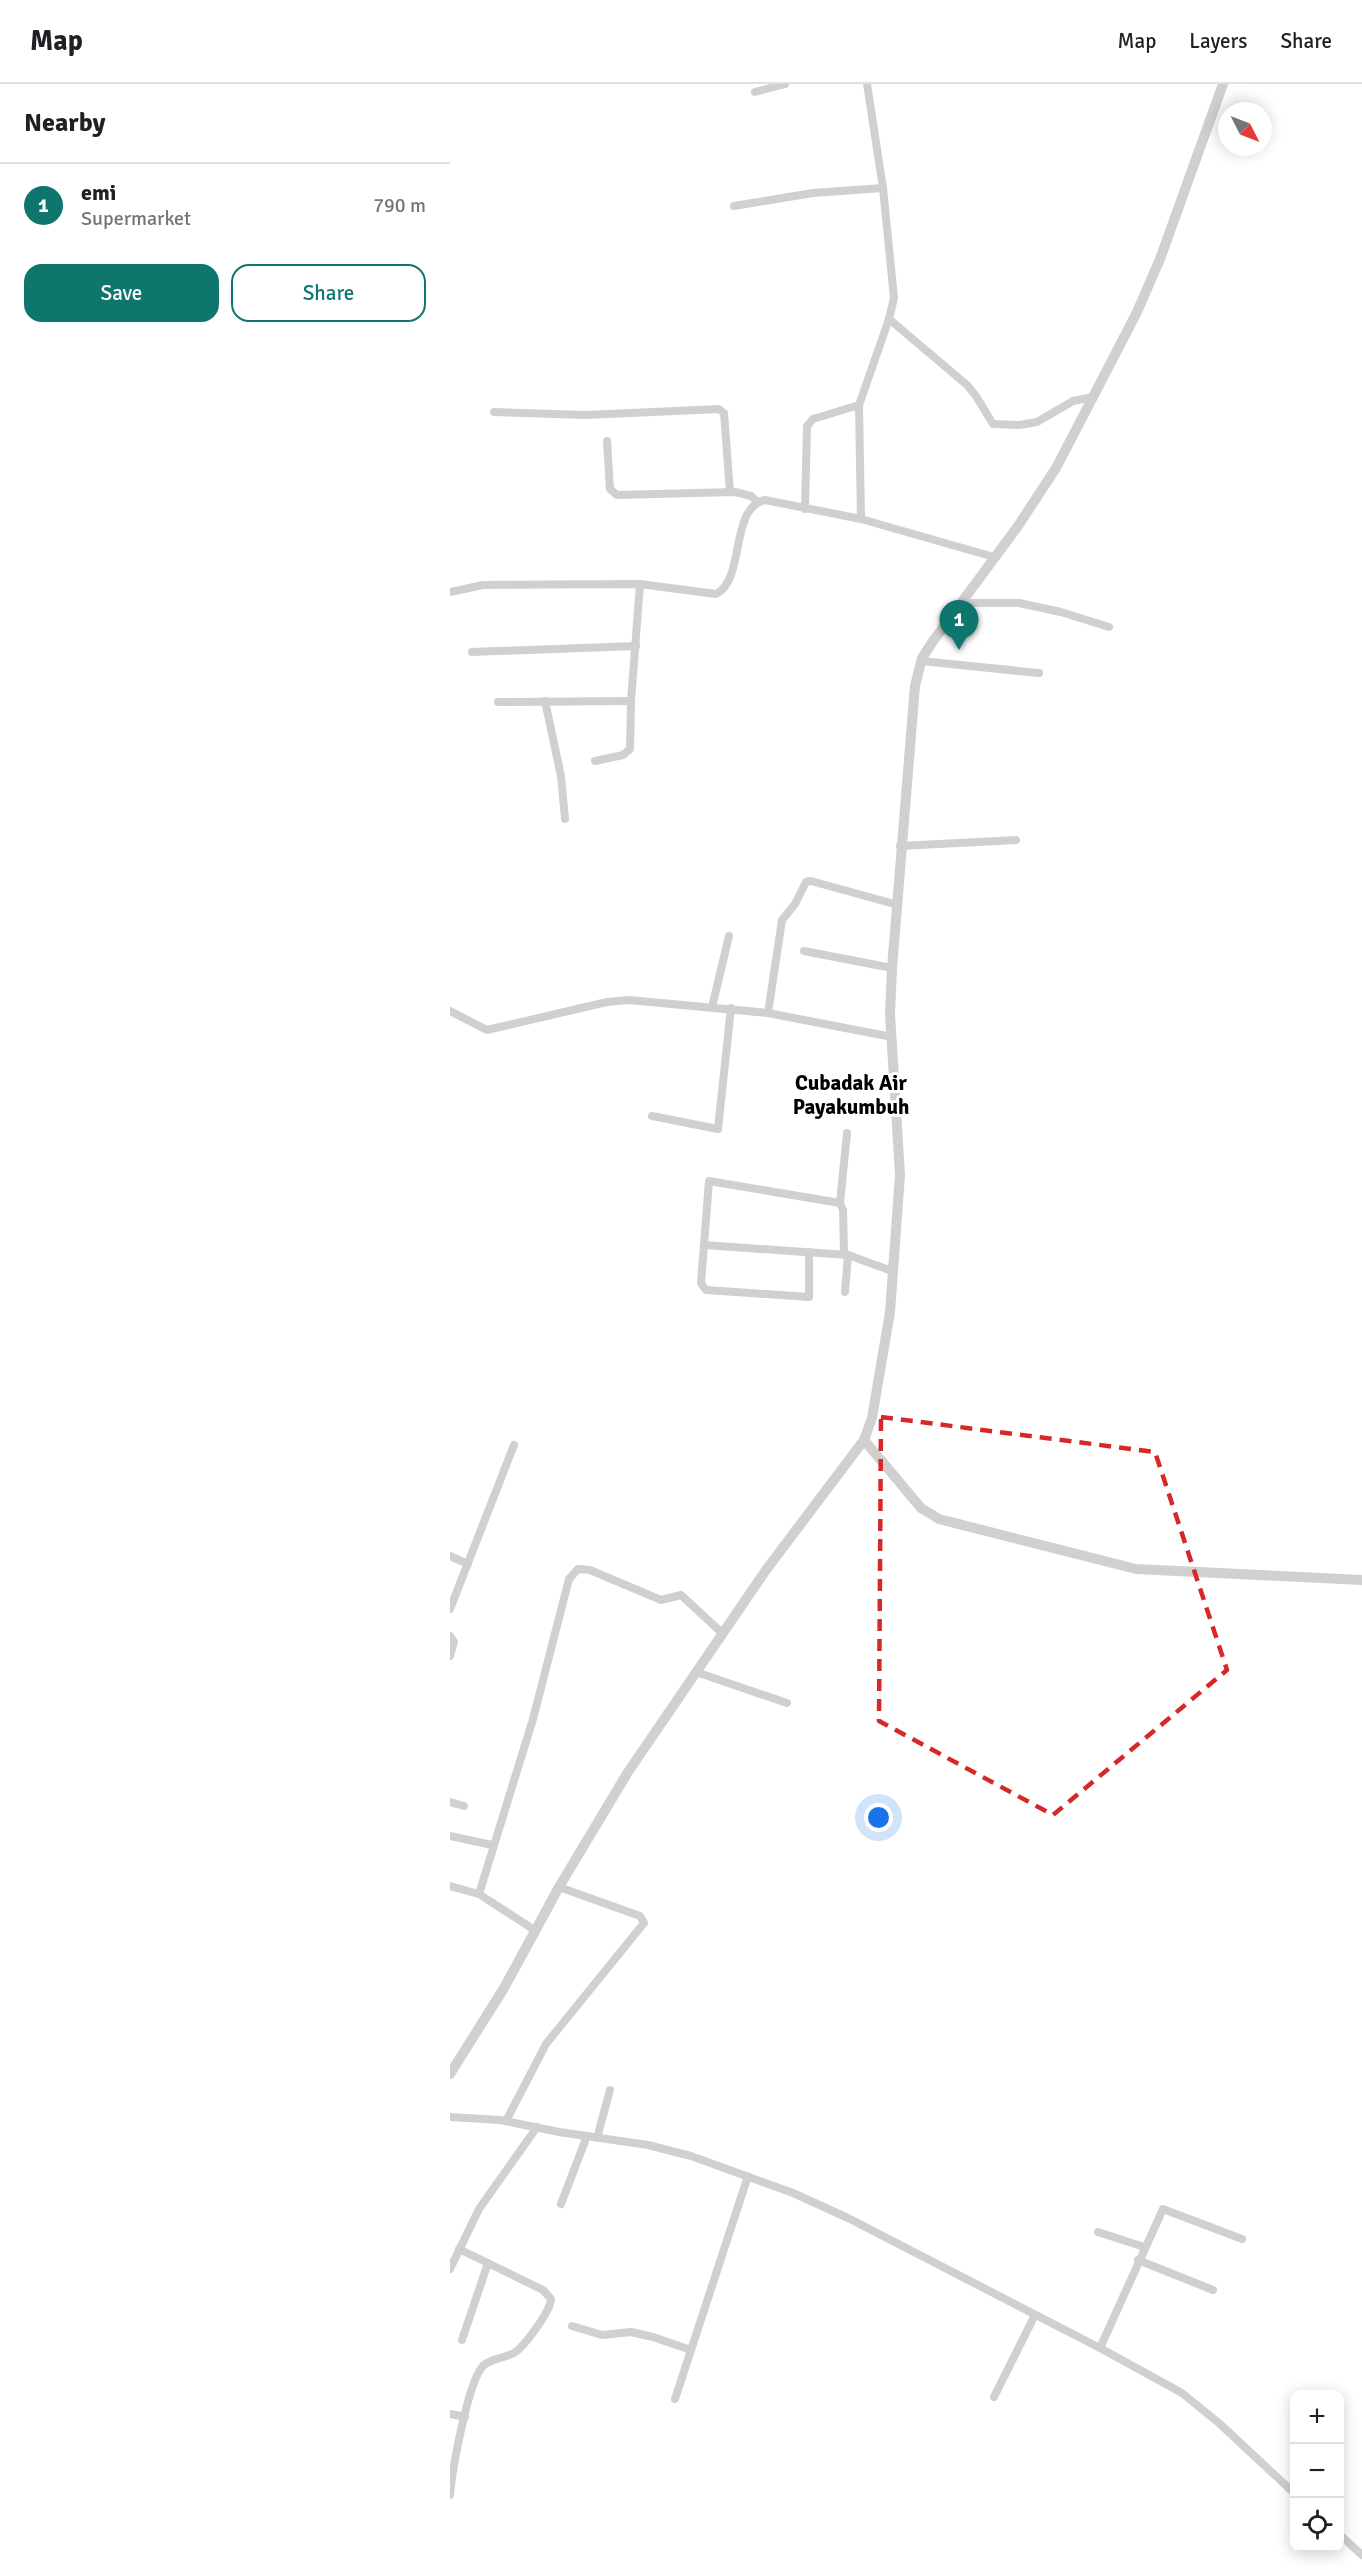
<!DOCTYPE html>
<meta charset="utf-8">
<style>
:root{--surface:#fff;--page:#f2f2f2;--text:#202124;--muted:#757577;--line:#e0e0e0;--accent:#0f766e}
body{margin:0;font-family:Signika,sans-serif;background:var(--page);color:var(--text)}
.controls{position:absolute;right:18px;bottom:18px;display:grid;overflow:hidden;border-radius:12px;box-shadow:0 3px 15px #0003}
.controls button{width:54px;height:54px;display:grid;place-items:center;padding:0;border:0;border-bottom:2px solid var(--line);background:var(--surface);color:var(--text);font:30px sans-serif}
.compass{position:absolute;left:768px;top:18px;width:54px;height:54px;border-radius:50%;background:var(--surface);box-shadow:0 3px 15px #0003;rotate:132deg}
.you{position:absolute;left:429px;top:1734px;width:21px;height:21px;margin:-15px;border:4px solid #fff;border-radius:50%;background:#1a73e8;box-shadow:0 0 0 9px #1a73e833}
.badge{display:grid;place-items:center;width:39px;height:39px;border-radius:50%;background:var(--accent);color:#fff;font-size:20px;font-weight:700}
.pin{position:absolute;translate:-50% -50px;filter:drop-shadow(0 2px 3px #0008)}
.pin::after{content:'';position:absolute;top:32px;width:21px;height:18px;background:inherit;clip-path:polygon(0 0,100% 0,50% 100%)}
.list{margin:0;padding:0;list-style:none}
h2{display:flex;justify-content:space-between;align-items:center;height:78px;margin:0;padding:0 24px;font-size:26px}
h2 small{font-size:20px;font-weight:400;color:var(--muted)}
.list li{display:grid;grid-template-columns:39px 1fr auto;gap:18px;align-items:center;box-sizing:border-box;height:84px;padding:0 24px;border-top:2px solid var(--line)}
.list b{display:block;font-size:22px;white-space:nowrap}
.list p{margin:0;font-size:20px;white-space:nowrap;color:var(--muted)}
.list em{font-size:20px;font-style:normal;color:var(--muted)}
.actions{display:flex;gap:12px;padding:18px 24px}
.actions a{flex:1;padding:14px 0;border:2px solid var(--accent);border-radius:18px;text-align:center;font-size:21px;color:var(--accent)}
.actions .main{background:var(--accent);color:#fff}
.icon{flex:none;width:33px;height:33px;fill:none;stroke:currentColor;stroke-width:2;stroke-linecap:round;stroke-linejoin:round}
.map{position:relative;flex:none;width:912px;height:2486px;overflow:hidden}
header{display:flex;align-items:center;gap:36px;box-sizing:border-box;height:84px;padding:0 30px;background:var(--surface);border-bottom:2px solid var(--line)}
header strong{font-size:28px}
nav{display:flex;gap:33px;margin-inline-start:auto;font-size:21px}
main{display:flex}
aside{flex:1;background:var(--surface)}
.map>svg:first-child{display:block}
</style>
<header>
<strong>Map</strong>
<nav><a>Map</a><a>Layers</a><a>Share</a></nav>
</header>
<main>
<aside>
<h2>Nearby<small></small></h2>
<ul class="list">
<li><span class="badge">1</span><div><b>emi</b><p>Supermarket</p></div><em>790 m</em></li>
</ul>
<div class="actions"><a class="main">Save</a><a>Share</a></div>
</aside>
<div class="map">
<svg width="912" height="2486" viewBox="0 0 912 2486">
<rect width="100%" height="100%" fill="#fff"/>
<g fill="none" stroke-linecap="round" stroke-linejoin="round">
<g stroke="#d0d0d0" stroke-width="8">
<polyline points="305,8 335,0"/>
<polyline points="284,122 363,109 433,104"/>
<polyline points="439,235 517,301 526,312 543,340 569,341 587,338 623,317 643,313"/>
<polyline points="44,328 136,331 269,325 274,329 280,408"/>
<polyline points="157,357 160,405 167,411 285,408 301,412 308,418"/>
<polyline points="355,425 357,342 363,335 409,321"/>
<polyline points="411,435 409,321 439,235 444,214 433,104 417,0"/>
<path d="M0,508L33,501L190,500L266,510C296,495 279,424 315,416L411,435L544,473"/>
<polyline points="510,519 569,519 611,528 659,543"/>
<polyline points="22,568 186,562"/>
<polyline points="471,577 589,589"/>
<polyline points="95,617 111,692 115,735"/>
<polyline points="48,618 181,617"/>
<polyline points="145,677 173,671 180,665 181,617 190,500"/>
<polyline points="450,762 566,756"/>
<polyline points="354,867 442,884"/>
<polyline points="262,923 279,852"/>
<polyline points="0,927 37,946 157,918 179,916 318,929 442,953"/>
<polyline points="318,929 332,836 345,820 356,798 361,797 448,821"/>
<polyline points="202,1032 268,1045 281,924"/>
<polyline points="390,1119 397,1049"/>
<polyline points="254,1161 398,1171 442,1187"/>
<polyline points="359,1168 359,1213 256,1206 251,1199 259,1097 390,1119 393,1126 394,1170"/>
<polyline points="395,1208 398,1171"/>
<polyline points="0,1472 18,1480"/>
<polyline points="0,1525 64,1361"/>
<polyline points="0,1552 4,1558 0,1572"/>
<polyline points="246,1588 337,1619"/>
<polyline points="0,1718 14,1722"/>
<polyline points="0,1752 42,1761"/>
<polyline points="0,1802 29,1810 86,1847"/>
<polyline points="29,1810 83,1635 119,1495 128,1485 140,1486 211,1516 231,1511 272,1549"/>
<polyline points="0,2033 50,2036 109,2048 198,2061 241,2072 343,2109 398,2134 650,2264 732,2309 770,2340 844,2409"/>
<polyline points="56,2037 96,1960 194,1839 190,1832 109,1803"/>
<polyline points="147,2054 160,2006"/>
<polyline points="111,2120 137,2052"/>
<polyline points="648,2148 694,2163"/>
<polyline points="688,2176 763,2206"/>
<polyline points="0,2185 29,2125 87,2043"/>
<polyline points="122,2242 152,2251 181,2248 203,2253 241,2266"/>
<polyline points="12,2256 38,2179"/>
<polyline points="650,2264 713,2125 792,2155"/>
<polyline points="544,2313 585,2231"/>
<polyline points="225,2315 298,2092"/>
<polyline points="0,2330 15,2333"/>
<path d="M0,2411C2,2388 18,2295 34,2281C43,2274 55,2274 64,2269C75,2262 96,2232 100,2220L101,2215L93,2206L9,2165"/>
<polyline points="890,2451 912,2471"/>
</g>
<g stroke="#d0d0d0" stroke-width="10">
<polyline points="414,1356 471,1424 489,1435 686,1485 912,1496"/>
<polyline points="0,1990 54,1904 109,1803 178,1688 316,1486 414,1356 422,1334 440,1228 450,1091 440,930 442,884 465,602 472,574 483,557 568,442 606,384 643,313 687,228 710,175 773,0"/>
</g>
</g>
<path fill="none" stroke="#d62828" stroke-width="4.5" stroke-dasharray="12 8" stroke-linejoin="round" d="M431,1333L705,1368L777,1586L603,1731L429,1637Z"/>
<g text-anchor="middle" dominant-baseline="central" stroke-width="6" stroke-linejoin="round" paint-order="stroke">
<g font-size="21" font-weight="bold" fill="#000" stroke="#fff">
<text x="401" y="999">Cubadak Air<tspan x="401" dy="24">Payakumbuh</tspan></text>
</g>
</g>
</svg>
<div class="controls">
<button>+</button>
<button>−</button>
<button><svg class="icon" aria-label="locate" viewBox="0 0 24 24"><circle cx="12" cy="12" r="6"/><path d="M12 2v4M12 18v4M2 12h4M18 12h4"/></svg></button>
</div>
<svg class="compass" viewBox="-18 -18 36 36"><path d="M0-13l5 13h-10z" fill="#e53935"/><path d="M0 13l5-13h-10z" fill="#757577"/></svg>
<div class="you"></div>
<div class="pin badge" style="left:509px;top:566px">1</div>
</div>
</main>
